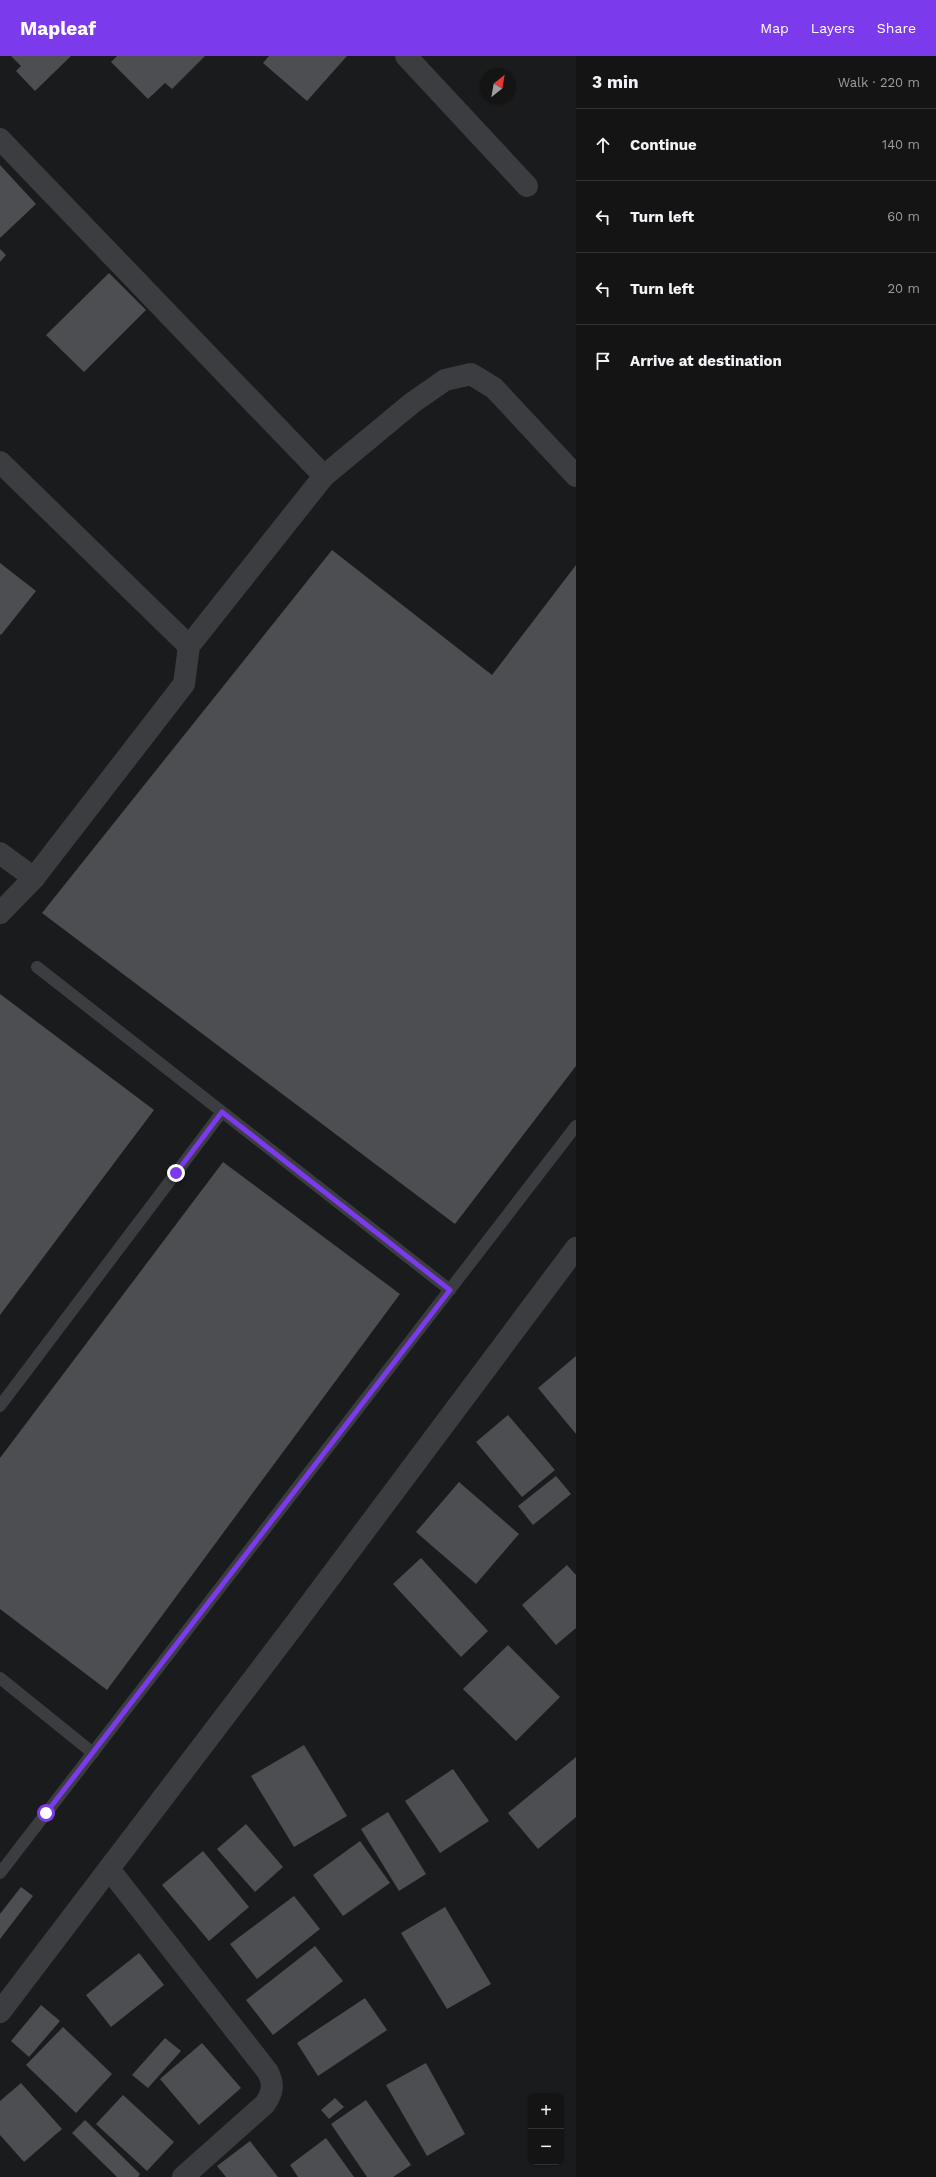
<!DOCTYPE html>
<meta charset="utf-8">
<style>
:root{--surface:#141415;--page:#212122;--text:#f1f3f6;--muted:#9d9ea0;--line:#333334;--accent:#7c3aed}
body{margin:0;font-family:"Work Sans",sans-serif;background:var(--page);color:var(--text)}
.controls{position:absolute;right:12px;bottom:12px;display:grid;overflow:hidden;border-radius:8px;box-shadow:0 1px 3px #0004}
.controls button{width:36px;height:36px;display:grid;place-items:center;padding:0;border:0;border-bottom:1px solid var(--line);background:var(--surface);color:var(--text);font:20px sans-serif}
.compass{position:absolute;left:480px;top:12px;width:36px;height:36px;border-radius:50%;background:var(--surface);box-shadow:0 1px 3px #0004;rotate:31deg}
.stop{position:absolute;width:12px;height:12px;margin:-9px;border:3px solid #7c3aed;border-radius:50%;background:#fff}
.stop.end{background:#7c3aed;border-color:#fff;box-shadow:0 1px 4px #0008}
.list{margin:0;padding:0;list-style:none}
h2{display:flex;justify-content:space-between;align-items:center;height:52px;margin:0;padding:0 16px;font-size:17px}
h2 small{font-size:13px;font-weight:400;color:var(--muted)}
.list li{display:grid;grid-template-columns:26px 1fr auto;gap:12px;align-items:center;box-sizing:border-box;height:72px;padding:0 16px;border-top:1px solid var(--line)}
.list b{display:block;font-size:15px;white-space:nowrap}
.list em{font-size:13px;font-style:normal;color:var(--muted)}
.icon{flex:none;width:22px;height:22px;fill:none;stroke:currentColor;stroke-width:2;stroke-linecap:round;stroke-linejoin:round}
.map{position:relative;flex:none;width:576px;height:2121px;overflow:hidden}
header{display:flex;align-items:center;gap:24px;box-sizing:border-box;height:56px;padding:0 20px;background:var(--accent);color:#fff}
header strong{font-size:19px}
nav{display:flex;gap:22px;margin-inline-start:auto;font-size:14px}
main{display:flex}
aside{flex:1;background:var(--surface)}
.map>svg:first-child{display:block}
</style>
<header>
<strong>Mapleaf</strong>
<nav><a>Map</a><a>Layers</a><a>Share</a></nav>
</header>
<main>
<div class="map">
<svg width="576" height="2121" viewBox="0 0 576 2121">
<rect width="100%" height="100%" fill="#1a1b1c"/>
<g fill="#4c4e51">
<polygon points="11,0 71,0 35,35 16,15 21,10"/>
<polygon points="117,0 205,0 172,33 165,27 148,43 111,6"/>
<polygon points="269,0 347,0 307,45 263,7"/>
<polygon points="0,109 36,148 0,182"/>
<polygon points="0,193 6,199 0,206"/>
<polygon points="109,217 146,254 84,316 46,279"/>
<polygon points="332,494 492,619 576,509 576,1010 455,1168 42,857"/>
<polygon points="0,507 36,535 1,579 0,578"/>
<polygon points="0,938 154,1054 0,1259"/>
<polygon points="223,1106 400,1238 107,1634 0,1553 0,1402"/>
<polygon points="576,1300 576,1378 538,1332"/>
<polygon points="508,1359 555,1414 522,1441 476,1386"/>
<polygon points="556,1420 571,1438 533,1469 518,1450"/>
<polygon points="459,1426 519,1478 476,1528 416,1476"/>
<polygon points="421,1502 488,1575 461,1601 393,1528"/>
<polygon points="567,1509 576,1519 576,1572 556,1589 522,1549"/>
<polygon points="508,1589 560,1641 516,1685 463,1633"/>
<polygon points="304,1689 347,1760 294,1791 251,1720"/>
<polygon points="576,1701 576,1761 538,1793 508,1757"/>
<polygon points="453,1713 489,1765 440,1797 405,1745"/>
<polygon points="388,1756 426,1818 399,1835 361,1773"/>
<polygon points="246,1768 283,1811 255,1836 217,1793"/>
<polygon points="360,1785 390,1827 343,1860 313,1819"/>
<polygon points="203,1795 249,1851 209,1885 162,1829"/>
<polygon points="21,1831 33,1840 0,1883 0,1858"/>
<polygon points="294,1840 320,1873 257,1923 230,1888"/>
<polygon points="445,1851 491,1928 447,1953 401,1877"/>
<polygon points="315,1890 343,1925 273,1979 246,1944"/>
<polygon points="139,1897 164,1929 111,1971 86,1939"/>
<polygon points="365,1942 387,1974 318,2020 297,1987"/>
<polygon points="41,1949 60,1965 29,2001 11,1985"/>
<polygon points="63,1971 112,2018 76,2057 26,2009"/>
<polygon points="165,1982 181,1995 148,2032 132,2019"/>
<polygon points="202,1987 241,2032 199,2069 160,2023"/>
<polygon points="426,2007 465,2078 427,2100 386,2029"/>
<polygon points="21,2027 62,2073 24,2106 0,2079 0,2045"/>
<polygon points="123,2039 174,2086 147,2115 96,2068"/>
<polygon points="335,2042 344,2051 329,2063 321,2054"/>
<polygon points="366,2044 411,2109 393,2121 367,2121 331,2068"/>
<polygon points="85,2064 140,2118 138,2121 117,2121 72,2077"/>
<polygon points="326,2082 354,2121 298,2121 290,2109"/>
<polygon points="250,2085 278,2121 226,2121 217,2110"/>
</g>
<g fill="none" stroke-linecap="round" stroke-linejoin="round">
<g stroke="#3c3d41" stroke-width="12">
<polyline points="37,911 450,1234"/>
<polyline points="0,1350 222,1056"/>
<polyline points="0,1622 93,1697"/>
<polyline points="0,1817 576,1070"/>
</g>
<g stroke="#3c3d41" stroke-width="22">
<polyline points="406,0 527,130"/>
<polyline points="0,83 324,420"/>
<polyline points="0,406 189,590"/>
<polyline points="0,797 34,822"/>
<polyline points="0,857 34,822 184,628 189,590 324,420 412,347 445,324 471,318 494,332 576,420"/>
<path d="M109,1813L268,2016C274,2029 273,2036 265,2048L183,2121"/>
<polyline points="0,1956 292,1572 576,1192"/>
</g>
</g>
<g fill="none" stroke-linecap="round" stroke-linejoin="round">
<polyline stroke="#7c3aed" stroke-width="5" points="46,1757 450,1234 222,1056 176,1117"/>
</g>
</svg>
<div class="controls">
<button>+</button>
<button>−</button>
</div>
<svg class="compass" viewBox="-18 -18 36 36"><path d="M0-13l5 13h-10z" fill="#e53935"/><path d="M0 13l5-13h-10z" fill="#9d9ea0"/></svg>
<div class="stop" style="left:46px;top:1757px"></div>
<div class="stop end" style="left:176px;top:1117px"></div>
</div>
<aside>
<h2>3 min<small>Walk · 220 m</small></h2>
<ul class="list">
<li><svg class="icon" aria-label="ahead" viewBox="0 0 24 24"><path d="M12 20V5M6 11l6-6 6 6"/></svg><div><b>Continue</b></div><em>140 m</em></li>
<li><svg class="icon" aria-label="left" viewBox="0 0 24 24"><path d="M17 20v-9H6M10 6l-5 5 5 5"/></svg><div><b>Turn left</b></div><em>60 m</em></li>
<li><svg class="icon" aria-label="left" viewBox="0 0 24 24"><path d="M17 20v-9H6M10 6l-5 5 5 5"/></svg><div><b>Turn left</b></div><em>20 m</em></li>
<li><svg class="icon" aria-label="arrive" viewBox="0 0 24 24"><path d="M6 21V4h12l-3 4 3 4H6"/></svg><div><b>Arrive at destination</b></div></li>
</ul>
</aside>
</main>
